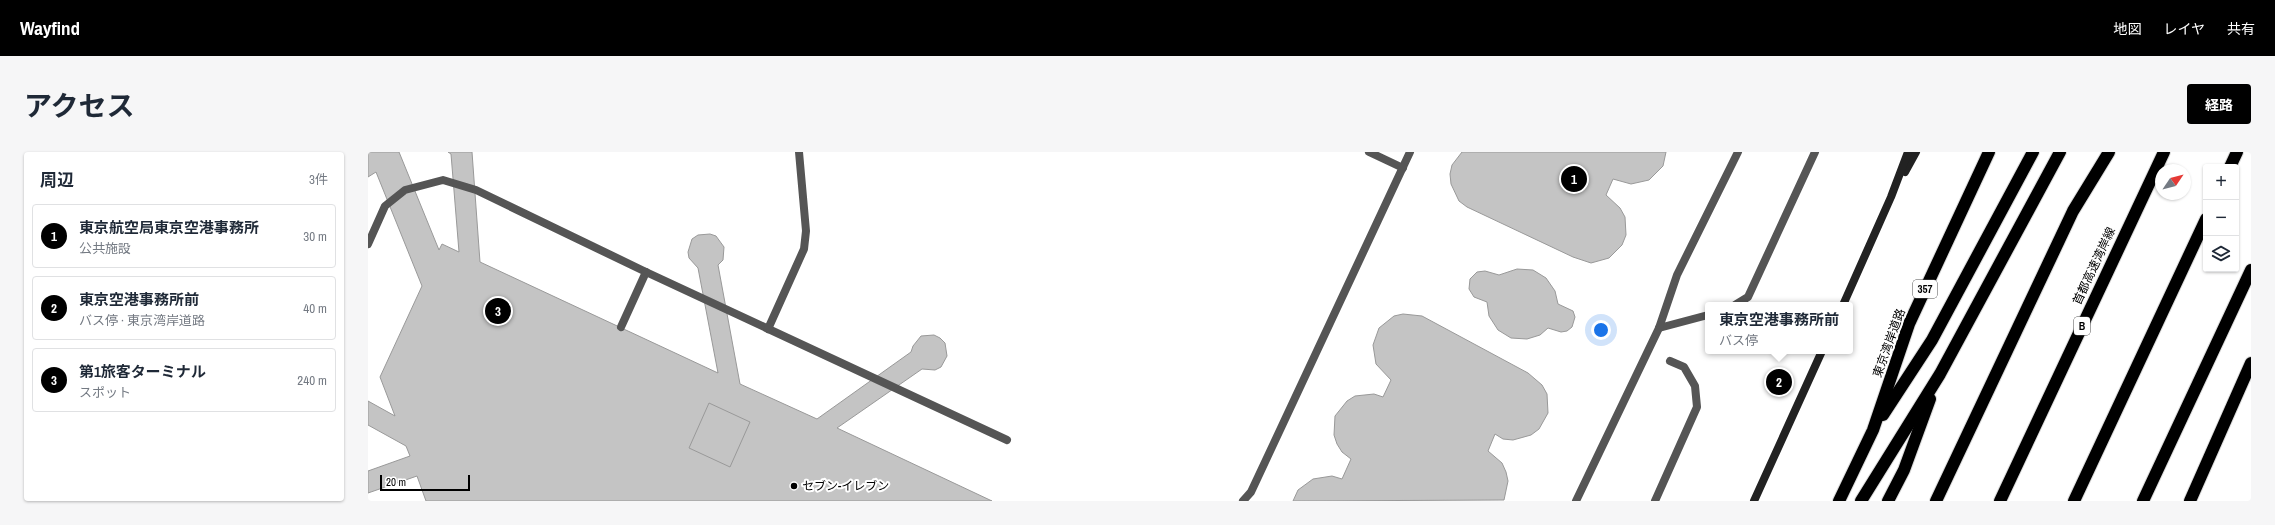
<!DOCTYPE html>
<html lang="ja">
<meta charset="utf-8">
<style>
:root{--surface:#fff;--page:#f6f6f7;--text:#1f2937;--muted:#747a83;--line:#e0e1e3;--accent:#000}
body{margin:0;font-family:"Archivo Narrow","Noto Sans JP",sans-serif;background:var(--page);color:var(--text)}
.controls{position:absolute;right:12px;top:12px;display:grid;overflow:hidden;border-radius:4px;box-shadow:0 1px 3px #0004}
.controls button{width:36px;height:36px;display:grid;place-items:center;padding:0;border:0;border-bottom:1px solid var(--line);background:var(--surface);color:var(--text);font:20px sans-serif}
.compass{position:absolute;left:1787px;top:12px;width:36px;height:36px;border-radius:50%;background:var(--surface);box-shadow:0 1px 3px #0004;rotate:55deg}
.scale{position:absolute;left:12px;bottom:10px;width:90px;box-sizing:border-box;padding-left:4px;border:2px solid #000;border-top:0;font-size:11px;line-height:14px;white-space:nowrap;color:#000;-webkit-text-stroke:3px #fff;paint-order:stroke}
.you{position:absolute;left:1233px;top:178px;width:14px;height:14px;margin:-10px;border:3px solid #fff;border-radius:50%;background:#1a73e8;box-shadow:0 0 0 6px #1a73e833}
.badge{display:grid;place-items:center;width:26px;height:26px;border-radius:50%;background:var(--accent);color:#fff;font-size:13px;font-weight:700}
.pin{position:absolute;translate:-50% -50%;border:2px solid #fff;box-shadow:0 1px 4px #0006}
.popup{position:absolute;left:1337px;top:150px;width:148px;height:52px;box-sizing:border-box;display:grid;place-content:center;border-radius:4px;background:var(--surface);filter:drop-shadow(0 1px 3px #0005);font-size:13px;white-space:nowrap;color:var(--muted)}
.popup b{font-size:15px;color:var(--text)}
.popup::after{content:'';position:absolute;left:50%;top:100%;margin-left:-8px;border:8px solid transparent;border-top-color:var(--surface)}
.list{margin:0;padding:0;list-style:none}
h2{display:flex;justify-content:space-between;align-items:center;height:52px;margin:0;padding:0 16px;font-size:17px}
h2 small{font-size:13px;font-weight:400;color:var(--muted)}
.list li{display:grid;grid-template-columns:26px 1fr auto;gap:12px;align-items:center;box-sizing:border-box;height:64px;margin:0 8px 8px;padding:0 8px;border:1px solid var(--line);border-radius:4px}
.list b{display:block;font-size:15px;white-space:nowrap}
.list p{margin:0;font-size:13px;white-space:nowrap;color:var(--muted)}
.list em{font-size:13px;font-style:normal;color:var(--muted)}
.icon{flex:none;width:22px;height:22px;fill:none;stroke:currentColor;stroke-width:2;stroke-linecap:round;stroke-linejoin:round}
.map{position:relative;flex:none;width:1883px;height:349px;overflow:hidden;border-radius:4px}
header{display:flex;align-items:center;gap:24px;box-sizing:border-box;height:56px;padding:0 20px;background:var(--accent);color:#fff}
header strong{font-size:19px}
nav{display:flex;gap:22px;margin-inline-start:auto;font-size:14px}
.intro{display:flex;align-items:center;justify-content:space-between;box-sizing:border-box;height:96px;padding:0 24px}
h1{margin:0;font-size:28px}
.button{padding:10px 18px;border-radius:4px;background:var(--accent);color:#fff;font-size:14px;font-weight:700}
main{display:flex;gap:24px;padding:0 24px}
aside{flex:1;background:var(--surface);border-radius:4px;box-shadow:0 1px 3px #0004}
.map>svg:first-child{display:block}
</style>
<header>
<strong>Wayfind</strong>
<nav><a>地図</a><a>レイヤ</a><a>共有</a></nav>
</header>
<div class="intro"><h1>アクセス</h1><a class="button">経路</a></div>
<main>
<aside>
<h2>周辺<small>3件</small></h2>
<ul class="list">
<li><span class="badge">1</span><div><b>東京航空局東京空港事務所</b><p>公共施設</p></div><em>30 m</em></li>
<li><span class="badge">2</span><div><b>東京空港事務所前</b><p>バス停 · 東京湾岸道路</p></div><em>40 m</em></li>
<li><span class="badge">3</span><div><b>第1旅客ターミナル</b><p>スポット</p></div><em>240 m</em></li>
</ul>
</aside>
<div class="map">
<svg width="1883" height="349" viewBox="0 0 1883 349">
<rect width="100%" height="100%" fill="#fff"/>
<g fill="#c4c4c4" stroke="#999">
<polygon points="0,0 31,0 71,98 74,92 91,100 83,2 80,0 104,0 112,110 350,221 330,116 321,106 320,100 324,87 330,83 342,82 348,84 356,95 355,108 350,113 372,232 449,267 543,200 545,194 553,184 566,183 572,186 577,191 579,204 573,215 567,218 554,217 469,276 624,349 58,349 49,324 0,341 0,319 42,304 38,294 0,273 0,249 27,264 12,225 54,134 8,20 0,25"/>
<polygon points="1094,0 1298,0 1295,14 1281,28 1263,32 1245,27 1238,43 1252,56 1257,65 1258,83 1254,93 1241,106 1223,111 1205,105 1099,55 1091,49 1083,32 1082,22 1084,13"/>
<polygon points="1149,117 1165,118 1178,126 1187,139 1190,152 1205,159 1207,165 1204,175 1199,179 1193,180 1180,176 1172,183 1159,187 1143,186 1130,178 1121,164 1119,150 1106,145 1101,137 1102,127 1109,120 1117,119 1131,123"/>
<polygon points="1035,162 1054,164 1160,221 1174,233 1179,242 1180,261 1171,277 1163,283 1145,288 1135,287 1127,282 1120,299 1134,311 1138,320 1140,329 1136,348 925,349 930,338 945,327 964,324 974,327 983,307 974,300 969,292 966,283 967,264 979,249 987,244 1006,242 1015,245 1023,228 1008,212 1005,193 1011,176 1026,164"/>
<polygon points="341,251 382,270 362,315 321,296"/>
</g>
<g fill="none" stroke-linecap="round" stroke-linejoin="round">
<defs>
<g id="highway">
<polyline points="1862,15 1869,0"/>
<polyline points="1515,263 1564,188 1665,0"/>
<polyline points="1471,349 1505,278 1541,172 1621,0"/>
<polyline points="1493,349 1572,222 1692,0"/>
<polyline points="1520,349 1536,318 1562,247"/>
<polyline points="1568,349 1705,59 1741,0"/>
<polyline points="1632,349 1796,0"/>
<polyline points="1706,349 1838,67"/>
<polyline points="1775,349 1883,118"/>
<polyline points="1822,349 1883,211"/>
</g>
</defs>
<use href="#highway" stroke="#dbdbdb" stroke-width="14"/>
<g stroke="#555" stroke-width="8">
<polyline points="1001,0 1035,16"/>
<polyline points="0,92 17,54 37,38 75,28 108,38 278,120 639,288"/>
<polyline points="1367,153 1380,145 1447,0"/>
<polyline points="253,175 278,120"/>
<polyline points="1291,176 1340,163"/>
<polyline points="400,177 436,97 438,79 431,0"/>
<polyline points="875,349 883,340 1042,0"/>
<polyline points="1208,349 1291,176 1309,123 1370,0"/>
<polyline points="1287,349 1329,255 1327,234 1316,215 1302,209"/>
</g>
<g stroke="#222" stroke-width="8">
<polyline points="1537,20 1548,0"/>
<polyline points="1475,153 1523,45 1540,0"/>
<polyline points="1386,349 1454,199"/>
</g>
<use href="#highway" stroke="#000" stroke-width="12"/>
</g>
<circle fill="#000" stroke="#fff" stroke-width="1.5" cx="426" cy="334" r="4"/>
<g text-anchor="middle" dominant-baseline="central" stroke-width="4" stroke-linejoin="round" paint-order="stroke">
<g fill="#fff" stroke="#4c4c4c" stroke-width="1">
<rect x="1545" y="128" width="24" height="18" rx="3"/>
<rect x="1706" y="165" width="16" height="18" rx="3"/>
</g>
<g font-size="11" font-weight="bold" fill="#000">
<text x="1557" y="137">357</text>
<text x="1714" y="174">B</text>
</g>
<g font-size="12" fill="#000" stroke="#fff">
<text transform="translate(1726 114) rotate(-65)">首都高速湾岸線</text>
<text transform="translate(1521 191) rotate(-70)">東京湾岸道路</text>
</g>
<g font-size="12" fill="#000" stroke="#fff" text-anchor="start">
<text x="434" y="334">セブン-イレブン</text>
</g>
</g>
</svg>
<div class="controls">
<button>+</button>
<button>−</button>
<button><svg class="icon" aria-label="layers" viewBox="0 0 24 24"><path d="M12 4l9 5-9 5-9-5zM3 14l9 5 9-5"/></svg></button>
</div>
<svg class="compass" viewBox="-18 -18 36 36"><path d="M0-13l5 13h-10z" fill="#e53935"/><path d="M0 13l5-13h-10z" fill="#747a83"/></svg>
<div class="scale">20 m</div>
<div class="you"></div>
<div class="pin badge" style="left:1206px;top:27px">1</div>
<div class="pin badge" style="left:1411px;top:230px">2</div>
<div class="popup"><b>東京空港事務所前</b>バス停</div>
<div class="pin badge" style="left:130px;top:159px">3</div>
</div>
</main>
